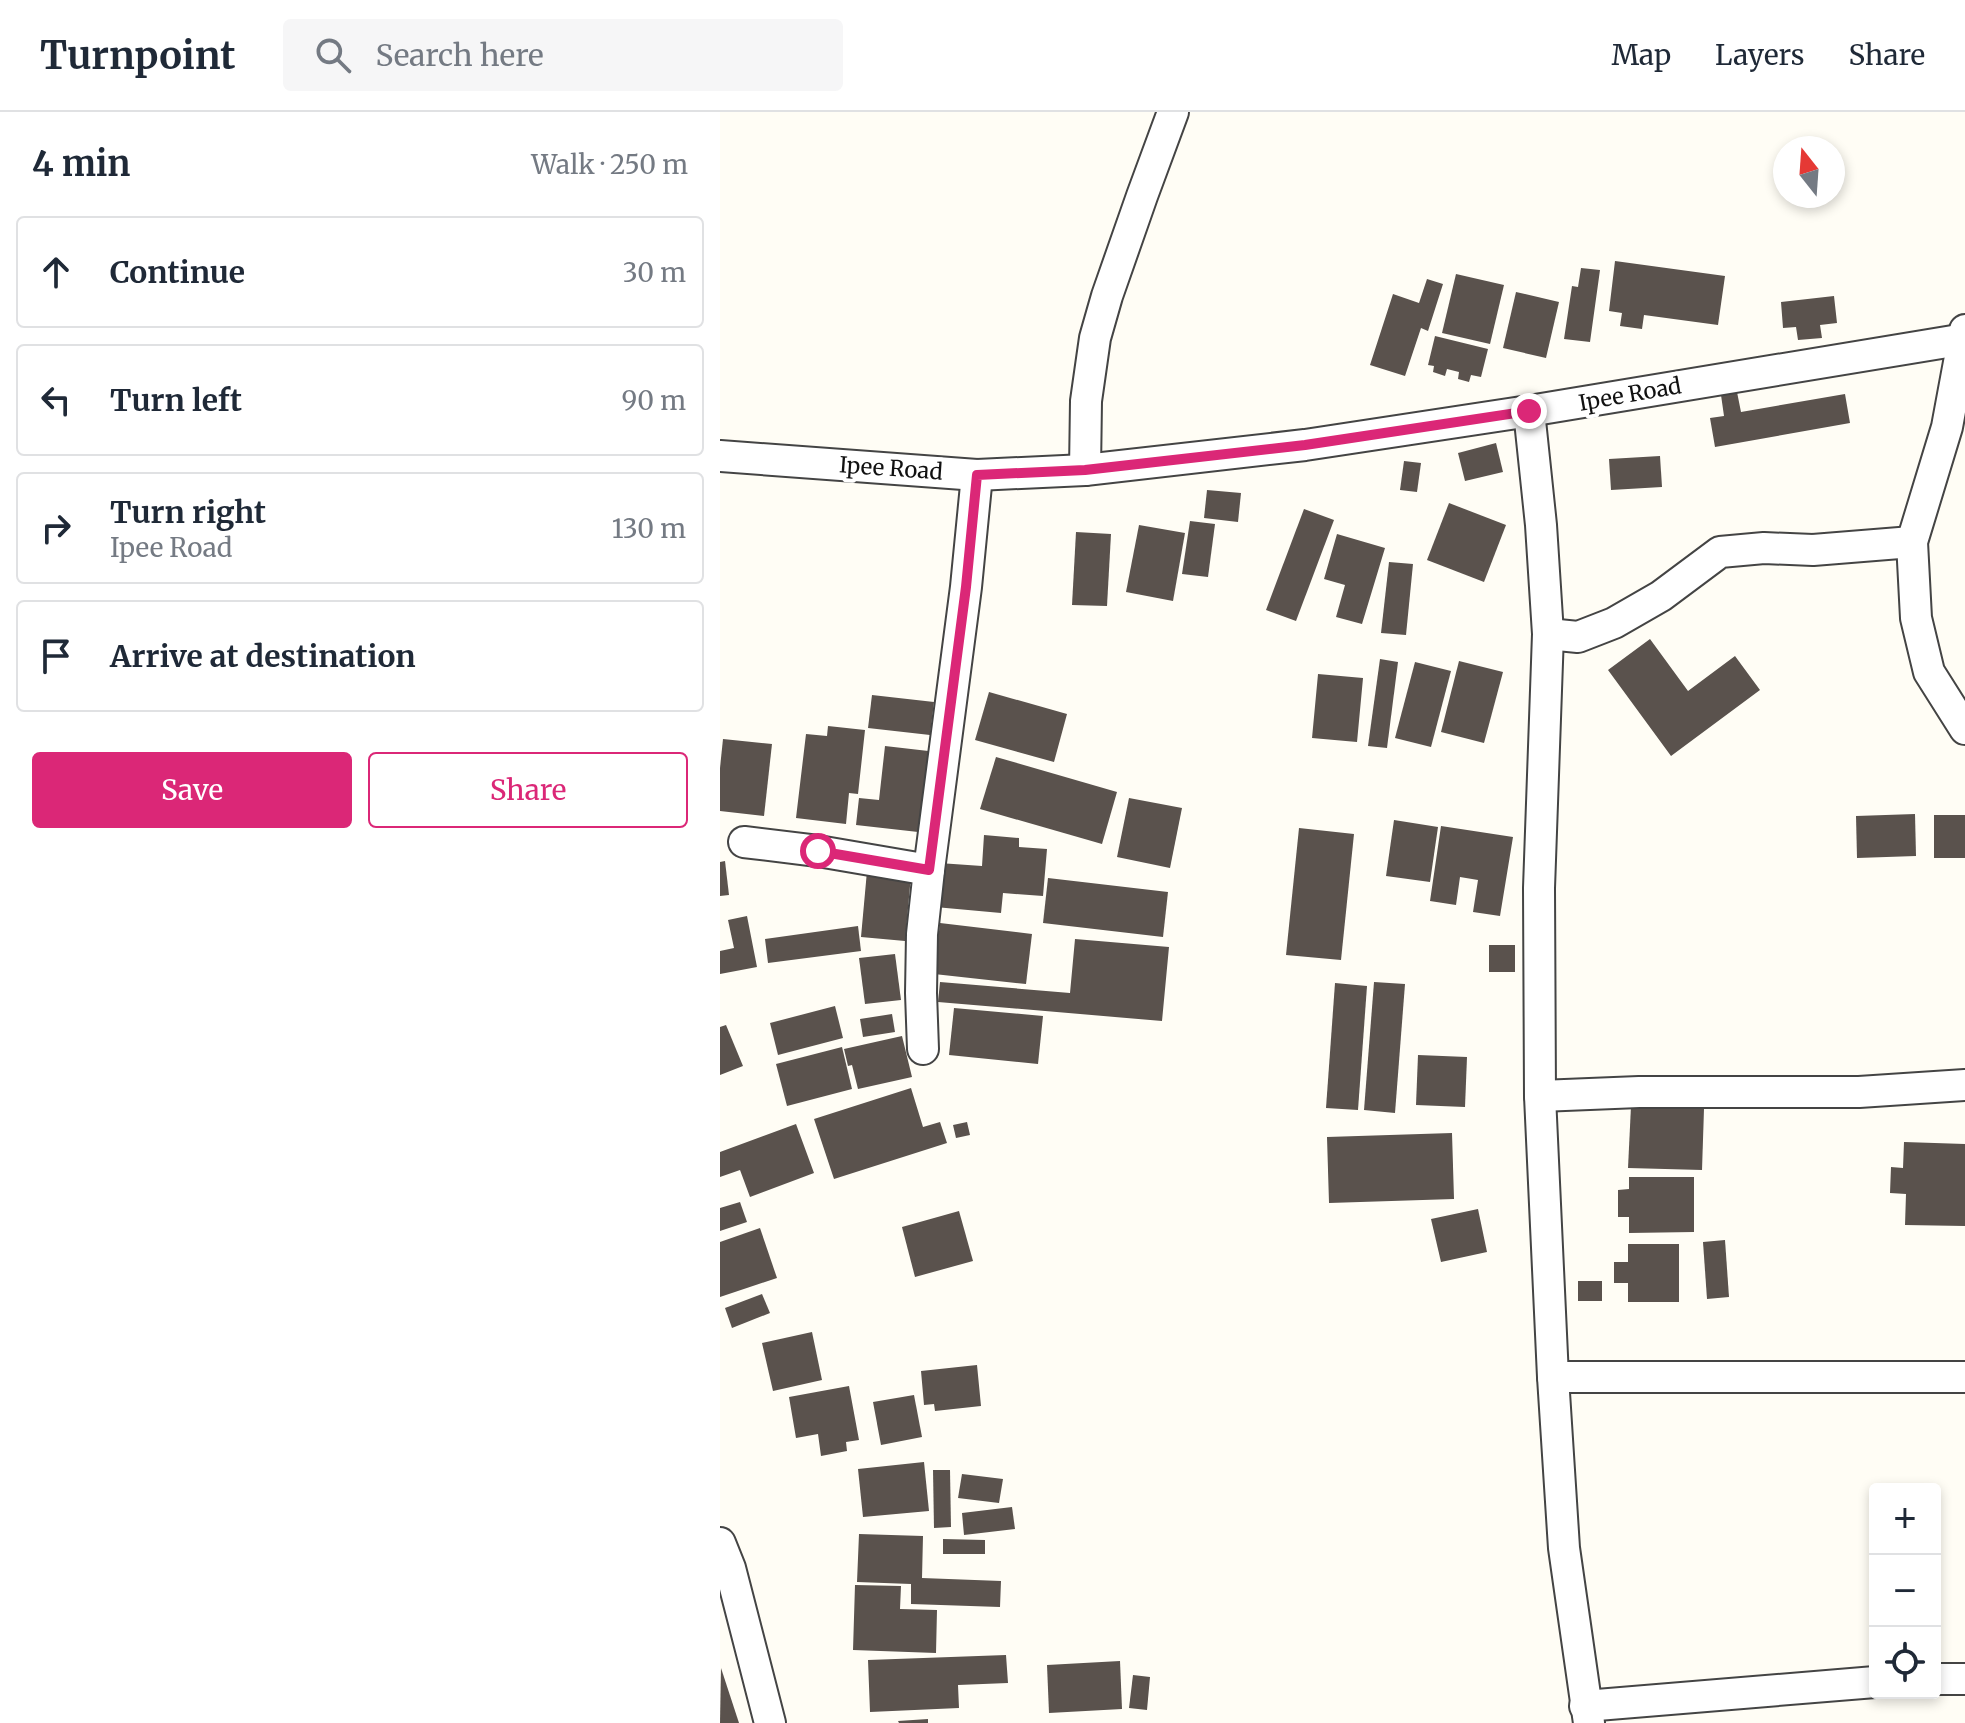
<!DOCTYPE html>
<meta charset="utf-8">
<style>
:root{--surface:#fff;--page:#f6f6f7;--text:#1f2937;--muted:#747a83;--line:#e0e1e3;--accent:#db2777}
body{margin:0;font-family:Merriweather,serif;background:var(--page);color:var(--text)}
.controls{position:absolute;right:24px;bottom:24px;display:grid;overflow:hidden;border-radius:8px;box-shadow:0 4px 12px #0003}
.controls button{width:72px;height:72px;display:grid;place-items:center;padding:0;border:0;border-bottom:2px solid var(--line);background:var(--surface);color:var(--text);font:40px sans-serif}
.compass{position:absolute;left:1053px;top:24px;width:72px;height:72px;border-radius:50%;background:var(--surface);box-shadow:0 4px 12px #0003;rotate:343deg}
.stop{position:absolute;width:24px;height:24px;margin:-18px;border:6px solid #db2777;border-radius:50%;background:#fff}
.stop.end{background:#db2777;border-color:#fff;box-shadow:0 2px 8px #0008}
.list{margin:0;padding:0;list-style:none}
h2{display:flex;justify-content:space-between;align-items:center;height:104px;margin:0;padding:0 32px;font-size:34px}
h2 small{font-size:26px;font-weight:400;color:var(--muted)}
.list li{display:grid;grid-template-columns:52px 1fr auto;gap:24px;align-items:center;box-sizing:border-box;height:112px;margin:0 16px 16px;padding:0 16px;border:2px solid var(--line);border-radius:8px}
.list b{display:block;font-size:30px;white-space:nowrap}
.list p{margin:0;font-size:26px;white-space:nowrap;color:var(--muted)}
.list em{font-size:26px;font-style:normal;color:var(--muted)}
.actions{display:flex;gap:16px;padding:24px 32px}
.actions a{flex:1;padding:18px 0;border:2px solid var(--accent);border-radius:8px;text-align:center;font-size:28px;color:var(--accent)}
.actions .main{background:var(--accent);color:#fff}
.icon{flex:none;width:44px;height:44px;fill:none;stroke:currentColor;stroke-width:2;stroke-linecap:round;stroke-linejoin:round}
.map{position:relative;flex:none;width:1245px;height:1611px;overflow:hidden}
header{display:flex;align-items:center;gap:48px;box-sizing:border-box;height:112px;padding:0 40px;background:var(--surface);border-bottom:2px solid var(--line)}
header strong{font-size:38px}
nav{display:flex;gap:44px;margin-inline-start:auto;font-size:28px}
.search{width:560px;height:72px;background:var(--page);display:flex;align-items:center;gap:20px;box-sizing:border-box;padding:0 28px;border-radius:8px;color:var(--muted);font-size:30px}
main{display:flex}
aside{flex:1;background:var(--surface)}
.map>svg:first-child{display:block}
</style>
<header>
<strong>Turnpoint</strong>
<div class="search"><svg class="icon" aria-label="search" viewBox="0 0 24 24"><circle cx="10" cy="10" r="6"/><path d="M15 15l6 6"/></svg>Search here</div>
<nav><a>Map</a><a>Layers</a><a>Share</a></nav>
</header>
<main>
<aside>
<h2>4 min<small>Walk · 250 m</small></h2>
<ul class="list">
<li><svg class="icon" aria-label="ahead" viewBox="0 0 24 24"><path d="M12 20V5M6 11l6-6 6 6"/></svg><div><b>Continue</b></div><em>30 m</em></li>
<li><svg class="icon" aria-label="left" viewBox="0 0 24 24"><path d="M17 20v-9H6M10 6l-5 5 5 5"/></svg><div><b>Turn left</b></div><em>90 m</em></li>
<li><svg class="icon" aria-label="right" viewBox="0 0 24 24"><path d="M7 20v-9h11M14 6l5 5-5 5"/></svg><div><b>Turn right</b><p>Ipee Road</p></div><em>130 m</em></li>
<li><svg class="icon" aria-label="arrive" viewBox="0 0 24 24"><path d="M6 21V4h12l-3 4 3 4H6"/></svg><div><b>Arrive at destination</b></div></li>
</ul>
<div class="actions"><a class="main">Save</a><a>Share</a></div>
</aside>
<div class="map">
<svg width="1245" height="1611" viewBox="0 0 1245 1611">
<rect width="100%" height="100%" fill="#fffdf5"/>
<g fill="#5a524d">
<polygon points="895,149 1005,164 998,213 924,203 922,217 900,214 902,201 889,199"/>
<polygon points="861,156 880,158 870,230 844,227 852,174 858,175"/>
<polygon points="736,162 784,173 770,232 722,221"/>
<polygon points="707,167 723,172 708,219 701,216 685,264 650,253 673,182 699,191"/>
<polygon points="796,180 839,190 826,246 783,236"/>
<polygon points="1114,184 1117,211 1100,213 1102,226 1078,228 1076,215 1063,216 1061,190"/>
<polygon points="715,224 768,237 761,265 751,263 749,270 738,267 739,260 727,257 725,264 713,260 714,254 708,253"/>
<polygon points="1017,280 1021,300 1125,282 1130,311 995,335 990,306 1004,304 1001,283"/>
<polygon points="776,331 783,360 745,369 738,341"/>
<polygon points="940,344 942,375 891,378 889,347"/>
<polygon points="684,349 701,351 697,380 680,378"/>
<polygon points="487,378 521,381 518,410 484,406"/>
<polygon points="729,391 786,413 764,470 707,448"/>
<polygon points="584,397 614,408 576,509 546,498"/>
<polygon points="470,409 495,412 488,465 462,462"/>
<polygon points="419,413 465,421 453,489 406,480"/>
<polygon points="356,420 391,422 387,494 352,493"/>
<polygon points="617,422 665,436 642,512 616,505 625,473 604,467"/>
<polygon points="669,450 693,452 686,523 661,521"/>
<polygon points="930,527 968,579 1015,544 1040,578 951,644 888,558"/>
<polygon points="660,547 678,550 667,636 648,634"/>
<polygon points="739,549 783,560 764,631 721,620"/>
<polygon points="695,550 731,559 711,635 675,626"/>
<polygon points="598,562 643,566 637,630 592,626"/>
<polygon points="269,580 347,602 334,650 255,628"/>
<polygon points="152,583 214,590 210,623 148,616"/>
<polygon points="108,614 145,618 138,682 129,681 126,712 76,706 86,622 107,624"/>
<polygon points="3,627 52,632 44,704 0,699 0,656"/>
<polygon points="165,634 217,640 207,721 136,713 139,686 159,688"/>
<polygon points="276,645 397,680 382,732 260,697"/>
<polygon points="409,686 462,696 450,756 397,745"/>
<polygon points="1195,702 1196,744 1137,746 1136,704"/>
<rect x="1214" y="703" width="31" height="43"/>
<polygon points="674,708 718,715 710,770 666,764"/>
<polygon points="721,714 793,725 780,804 753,800 758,768 740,765 736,793 710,789"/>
<polygon points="579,716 634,722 621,848 566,843"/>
<polygon points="264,723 299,726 299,735 327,737 323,784 283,781 281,801 215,795 219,751 262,754"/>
<polygon points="5,749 9,783 0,784 0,750"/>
<polygon points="147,759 191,763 185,829 141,825"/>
<polygon points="328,766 448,780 443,825 323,811"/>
<polygon points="27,804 37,855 0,862 0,839 14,836 8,808"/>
<polygon points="220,811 312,822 306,872 214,862"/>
<polygon points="138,814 141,839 48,851 45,827"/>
<polygon points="355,827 449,835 442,909 218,890 220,870 350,881"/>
<rect x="769" y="833" width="26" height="27"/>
<polygon points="175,842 181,888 145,892 139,846"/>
<polygon points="654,870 685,872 675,1001 644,998"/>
<polygon points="615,871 647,874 638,998 606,996"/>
<polygon points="115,894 123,926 58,943 50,911"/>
<polygon points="234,896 323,904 318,952 229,943"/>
<polygon points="172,902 175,920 143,925 140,907"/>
<polygon points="6,913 23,954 0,963 0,915"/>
<polygon points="182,924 192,965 138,977 132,953 128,954 124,937"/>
<polygon points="122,935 132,977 67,994 56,952"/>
<polygon points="698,943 747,945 745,995 696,993"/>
<polygon points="191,976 203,1015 220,1010 227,1031 114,1067 94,1007"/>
<polygon points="911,994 984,997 982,1058 908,1056"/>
<polygon points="247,1010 250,1023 236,1026 233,1013"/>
<polygon points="76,1012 94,1061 30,1085 20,1058 0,1065 0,1040"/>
<polygon points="732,1021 734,1087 609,1091 607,1025"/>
<polygon points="1184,1030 1245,1032 1245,1114 1185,1113 1186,1082 1170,1081 1171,1055 1183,1056"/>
<polygon points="909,1065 974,1065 974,1120 909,1121 909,1105 898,1105 898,1078 909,1077"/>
<polygon points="20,1090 27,1110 0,1119 0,1096"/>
<polygon points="758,1097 767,1140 721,1150 711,1107"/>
<polygon points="239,1099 253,1149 195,1165 182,1115"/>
<polygon points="40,1116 57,1166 0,1185 0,1130"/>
<polygon points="1005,1128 1009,1185 987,1187 983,1130"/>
<polygon points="908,1132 959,1132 959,1190 908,1190 908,1171 894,1171 894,1150 908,1150"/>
<rect x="858" y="1169" width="24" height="20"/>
<polygon points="42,1182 50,1201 12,1216 5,1196"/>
<polygon points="92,1220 102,1268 53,1279 42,1231"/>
<polygon points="257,1253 261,1294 215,1299 214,1292 204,1293 201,1259"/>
<polygon points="129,1274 139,1328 126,1330 127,1339 101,1344 98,1322 76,1326 69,1285"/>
<polygon points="194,1283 202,1325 161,1333 153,1290"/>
<polygon points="204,1350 209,1399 143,1405 138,1357"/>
<polygon points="213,1358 230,1358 231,1415 214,1416"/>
<polygon points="242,1362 283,1367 279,1391 238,1386"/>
<polygon points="292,1395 295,1417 244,1423 242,1401"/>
<polygon points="139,1422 203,1424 202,1466 281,1469 280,1495 191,1492 191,1472 137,1470"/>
<polygon points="223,1427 265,1428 265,1442 223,1442"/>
<polygon points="135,1473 181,1474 180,1497 217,1498 216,1541 133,1538"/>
<polygon points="286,1543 288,1571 238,1573 239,1596 150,1600 148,1548"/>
<polygon points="400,1549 402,1597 329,1601 327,1553"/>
<polygon points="1,1556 19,1611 0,1611"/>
<polygon points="413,1563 430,1565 427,1598 409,1596"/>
<polygon points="208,1607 208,1611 179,1611 178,1609"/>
</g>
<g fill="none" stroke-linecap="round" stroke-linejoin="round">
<defs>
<g id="minor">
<polyline points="1245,218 1227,315 1192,430 1196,506 1209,560 1245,617"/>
<polyline points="809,299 821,413 828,522 819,776 820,984 833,1265 844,1436 869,1611"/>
<polyline points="0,344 257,363 365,358 585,333 809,299 1245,227"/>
<polyline points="365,358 366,289 375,226 387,184 422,84 453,0"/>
<polyline points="828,522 858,525 894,511 941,484 1000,440 1044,436 1093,438 1192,430"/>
<polyline points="24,730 98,739 209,758"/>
<polyline points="203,937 201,881 202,822 209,758 246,475 257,363"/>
<polyline points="820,984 919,980 1139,980 1245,973"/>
<polyline points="833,1265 1245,1265"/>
<polyline points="0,1431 10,1456 50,1611"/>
<polyline points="1215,1567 1245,1567"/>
<polyline points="865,1594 1155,1570"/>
</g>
</defs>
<use href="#minor" stroke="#444" stroke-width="34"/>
<use href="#minor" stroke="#fff" stroke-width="30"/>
</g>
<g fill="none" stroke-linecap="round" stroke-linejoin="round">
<polyline stroke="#db2777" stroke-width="10" points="98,739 209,758 246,475 257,363 365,358 585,333 809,299"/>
</g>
<g text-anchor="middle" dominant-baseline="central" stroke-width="8" stroke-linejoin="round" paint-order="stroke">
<g font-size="22" fill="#111" stroke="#fff">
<text transform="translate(910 282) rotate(-10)">Ipee Road</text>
<text transform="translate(171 356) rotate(4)">Ipee Road</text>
</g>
</g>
</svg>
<div class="controls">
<button>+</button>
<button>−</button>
<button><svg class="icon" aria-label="locate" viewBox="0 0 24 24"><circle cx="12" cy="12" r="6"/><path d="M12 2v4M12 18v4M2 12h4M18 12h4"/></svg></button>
</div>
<svg class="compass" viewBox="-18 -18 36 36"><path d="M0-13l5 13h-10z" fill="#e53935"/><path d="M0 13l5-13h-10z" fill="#747a83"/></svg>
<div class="stop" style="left:98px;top:739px"></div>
<div class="stop end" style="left:809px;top:299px"></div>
</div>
</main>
